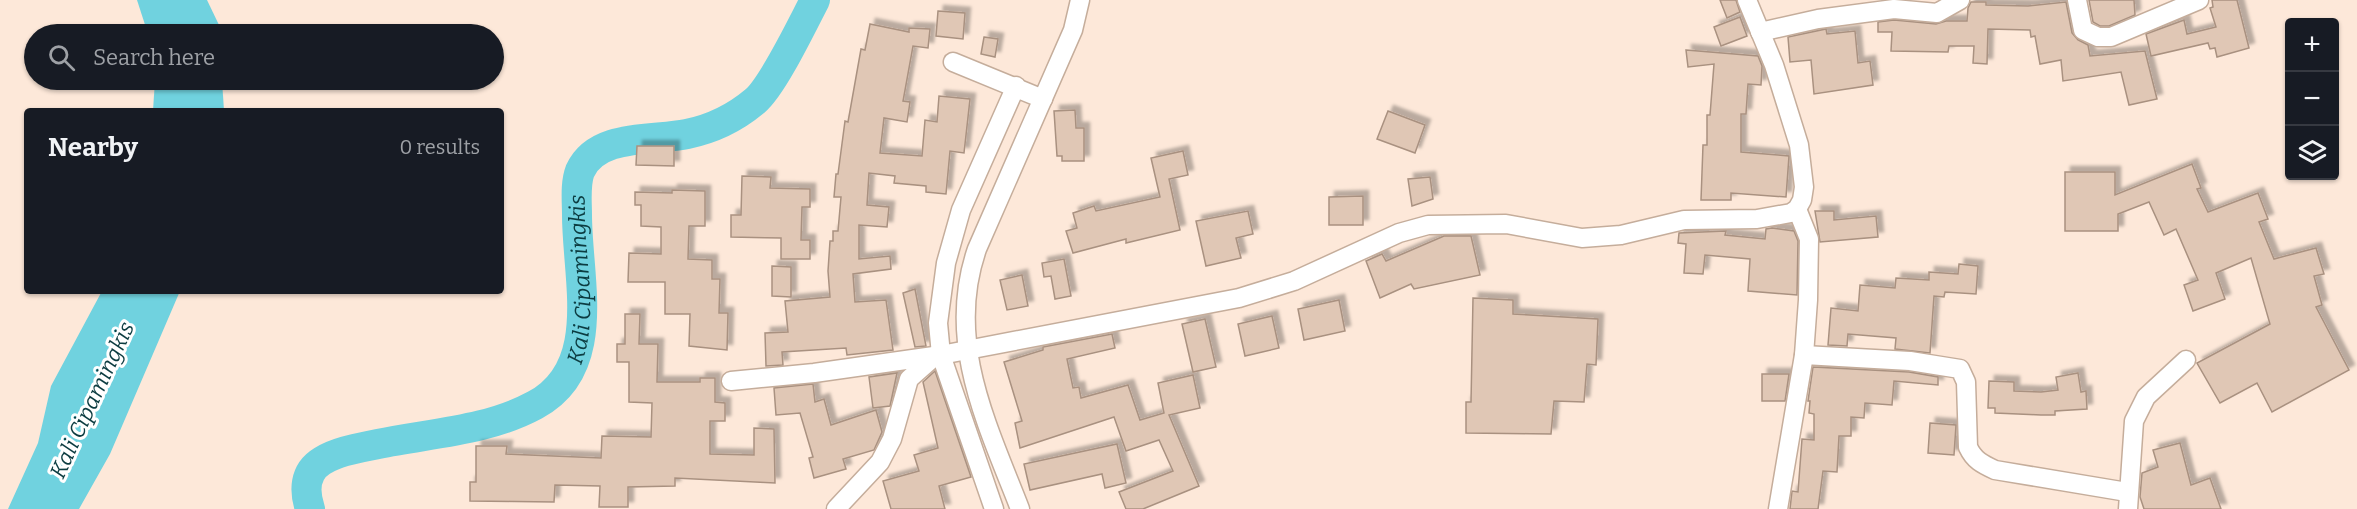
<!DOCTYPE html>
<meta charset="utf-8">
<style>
:root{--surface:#171b24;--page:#20242c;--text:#f1f3f6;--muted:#9ea1a6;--line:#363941}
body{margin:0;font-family:Bitter,serif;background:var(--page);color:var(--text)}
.controls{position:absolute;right:18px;top:18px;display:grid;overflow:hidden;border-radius:6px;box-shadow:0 2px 4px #0004}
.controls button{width:54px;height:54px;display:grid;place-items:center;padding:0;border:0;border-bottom:2px solid var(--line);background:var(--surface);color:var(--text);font:30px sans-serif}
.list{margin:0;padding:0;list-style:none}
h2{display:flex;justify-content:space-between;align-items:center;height:78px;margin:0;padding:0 24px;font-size:26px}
h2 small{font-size:20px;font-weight:400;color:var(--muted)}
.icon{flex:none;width:33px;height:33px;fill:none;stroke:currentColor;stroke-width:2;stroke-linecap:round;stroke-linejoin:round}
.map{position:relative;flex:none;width:2357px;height:509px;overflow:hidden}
.search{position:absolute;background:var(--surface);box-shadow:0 2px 4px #0004;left:24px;top:24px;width:480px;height:66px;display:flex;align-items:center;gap:15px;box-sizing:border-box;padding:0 21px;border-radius:33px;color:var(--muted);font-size:22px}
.panel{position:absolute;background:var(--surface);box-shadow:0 2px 4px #0004;left:24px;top:108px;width:480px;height:186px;border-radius:6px}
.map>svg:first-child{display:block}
</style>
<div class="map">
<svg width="2357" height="509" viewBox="0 0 2357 509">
<defs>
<filter id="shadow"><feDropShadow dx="5.5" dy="-5.5" stdDeviation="1.5" flood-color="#0004"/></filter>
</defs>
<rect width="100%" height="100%" fill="#fde8d9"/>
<g fill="#70d2df">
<polygon points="137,0 207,0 219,25 219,34 148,34"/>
<polygon points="155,80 222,80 224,111 153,111"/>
<polygon points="102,291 180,291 110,454 79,509 8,509 38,443 51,386"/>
</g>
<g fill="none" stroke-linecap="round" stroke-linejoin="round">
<path stroke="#70d2df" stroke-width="30" id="s1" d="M310,509C304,491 304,472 322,461C338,451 359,448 378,444C431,433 487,431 535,405C604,368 577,279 577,215C577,201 575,184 580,171C597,133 654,141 687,134C712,129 736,117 755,101C773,86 803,23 815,0"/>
</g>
<g fill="#e0c7b5" stroke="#a99180" stroke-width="1.5" filter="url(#shadow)">
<polygon points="1720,0 1736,0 1740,12 1727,18"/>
<polygon points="2089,0 2134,0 2135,15 2109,26 2100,26 2093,22"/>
<polygon points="2212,0 2237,0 2249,48 2217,57 2215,48 2210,49 2208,43 2151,56 2146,34 2184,20 2187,34 2216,27 2210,8 2213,7"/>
<polygon points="1971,2 1986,2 1986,5 2028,6 2066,2 2072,33 2078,40 2088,45 2090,56 2145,51 2157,99 2129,105 2121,72 2063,81 2061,60 2040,64 2035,36 2031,37 2030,30 1988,29 1987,64 1973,63 1974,46 1949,46 1948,52 1891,51 1892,32 1878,32 1878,22 1894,20 1936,24 1946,21 1967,21 1968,8"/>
<polygon points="938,11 965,13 963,39 936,36"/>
<polygon points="1740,17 1747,36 1721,46 1714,27"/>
<polygon points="870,24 909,32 909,28 930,29 928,48 913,46 903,101 910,102 907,122 884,118 880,153 922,156 925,120 937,122 939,96 970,99 964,153 950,151 946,194 926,192 926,186 894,183 895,176 869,173 867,205 889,207 887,227 859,225 859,259 890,256 891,269 853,274 855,302 886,300 893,350 847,355 846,348 782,352 783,365 766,366 765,333 788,332 785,301 830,297 828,271 830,241 833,241 833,231 838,231 841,197 834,197 836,174 838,174 845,121 848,122 861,49 865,50"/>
<polygon points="1826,29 1827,34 1855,31 1858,63 1870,61 1873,85 1814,94 1811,60 1790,62 1788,37"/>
<polygon points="984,37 998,39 995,57 981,54"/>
<polygon points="1686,50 1758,56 1762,66 1761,85 1748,84 1746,114 1741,114 1741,152 1789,156 1786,197 1731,193 1731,200 1701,200 1703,145 1707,145 1707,115 1710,115 1714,64 1688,67"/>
<polygon points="1075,110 1076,128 1084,128 1084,161 1062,161 1062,156 1057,156 1054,111"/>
<polygon points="1388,111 1425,125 1415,153 1377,139"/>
<polygon points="637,146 674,146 674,166 636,165"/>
<polygon points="1183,151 1188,175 1169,179 1180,230 1126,243 1126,239 1073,253 1066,231 1077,228 1073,213 1094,206 1096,211 1160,197 1151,158"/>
<polygon points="2192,164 2201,188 2197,189 2208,212 2258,193 2268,219 2259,222 2274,259 2316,248 2324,274 2314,276 2322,305 2316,307 2349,370 2272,412 2257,383 2220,403 2197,363 2270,324 2251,258 2216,273 2225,299 2193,311 2184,285 2198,280 2176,229 2164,235 2149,202 2118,214 2118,231 2065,231 2065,172 2115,172 2115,195"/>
<polygon points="742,176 771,177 770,188 810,189 810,207 802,207 801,240 810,240 810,259 781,259 781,238 731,237 731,215 741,215"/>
<polygon points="1430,177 1433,199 1412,206 1408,179"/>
<polygon points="672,190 705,191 705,226 689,226 688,259 712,260 712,279 720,279 719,313 728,313 727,350 689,346 690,314 665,314 665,282 628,282 629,253 661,254 661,227 641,226 641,205 635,205 635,192 672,193"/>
<polygon points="1363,196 1363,225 1329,225 1329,197"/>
<polygon points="1248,211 1253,234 1236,238 1241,258 1206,266 1196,221"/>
<polygon points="1815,211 1834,211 1834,220 1876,216 1878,237 1820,242"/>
<polygon points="1772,228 1794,231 1798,241 1797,295 1748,291 1750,259 1705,255 1703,274 1684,273 1686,244 1678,243 1679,233 1726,231 1725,235 1765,239 1766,229"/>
<polygon points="1444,236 1471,236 1480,275 1414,289 1411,284 1380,298 1366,261 1382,254 1386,261"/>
<polygon points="1064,259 1071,296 1055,299 1051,276 1044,277 1042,263"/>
<polygon points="1959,264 1978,266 1976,294 1945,292 1944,297 1934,296 1930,353 1895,349 1896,338 1848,334 1847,346 1828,345 1831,308 1858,311 1860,285 1895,288 1896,278 1929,280 1929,272 1958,274"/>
<polygon points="772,266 791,267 791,297 772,296"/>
<polygon points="1022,275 1028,306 1007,310 1000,280"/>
<polygon points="915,289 926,346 915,347 903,293"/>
<polygon points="1473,298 1513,300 1513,314 1598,319 1596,365 1587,364 1584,402 1554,401 1551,434 1466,433 1466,402 1471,402"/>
<polygon points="1339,300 1345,331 1304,340 1298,309"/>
<polygon points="625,314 640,314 639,344 658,344 657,382 700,382 700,378 715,378 715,402 725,403 725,421 710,421 710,454 754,455 754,428 774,429 775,483 675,478 675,486 628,487 628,507 599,507 600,486 555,485 554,502 470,501 470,482 476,482 476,446 507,446 506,454 601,458 602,436 651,437 652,403 629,402 629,362 617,362 617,344 625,344"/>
<polygon points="1272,316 1279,348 1245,356 1238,324"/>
<polygon points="1205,319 1216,367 1193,372 1182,324"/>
<polygon points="1112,334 1115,348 1067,359 1073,388 1079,387 1081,398 1128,385 1140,420 1164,413 1158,383 1193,375 1200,408 1169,415 1199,486 1143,509 1126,509 1119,492 1173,471 1159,440 1126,451 1114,417 1020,448 1015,423 1022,421 1004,362 1043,350 1043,347"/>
<polygon points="1813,367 1909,372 1938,377 1938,385 1894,381 1892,405 1865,403 1864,418 1851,417 1851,436 1839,436 1837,472 1823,471 1818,509 1790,509 1792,491 1798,492 1802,439 1814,440 1814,414 1809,413 1810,401 1808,401"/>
<polygon points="935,371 971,477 939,486 945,509 891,509 883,481 919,471 914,455 938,448 923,382"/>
<polygon points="897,373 890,406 873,408 869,377"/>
<polygon points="2078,373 2081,392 2086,391 2087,409 2055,411 2055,415 2041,415 1995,413 1995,408 1988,408 1989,381 2014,382 2014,391 2041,392 2058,390 2056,377"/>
<polygon points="1762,374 1789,374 1785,401 1762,401"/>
<polygon points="813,384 815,402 824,399 831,425 876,410 882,432 874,450 843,459 846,469 814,478 809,458 813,457 800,413 776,415 774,388"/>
<polygon points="1930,423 1956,425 1954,455 1928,453"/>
<polygon points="2180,443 2191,485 2210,478 2221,509 2144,509 2140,497 2142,473 2158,467 2153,450"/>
<polygon points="1117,444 1126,483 1105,488 1102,474 1030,490 1024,464"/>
</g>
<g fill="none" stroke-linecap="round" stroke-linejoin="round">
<defs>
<g id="street">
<polyline points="2077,0 2083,30 2098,37 2111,37 2199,0"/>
<polyline points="1760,32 1818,19 1894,9 1937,13 1960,0"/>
<polyline points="953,62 1043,99"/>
<path d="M1804,355L1910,361L1960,369L1966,382L1968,447C1974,460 1982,464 1995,470L2127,492"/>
<polyline points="731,381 814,373 941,355 1239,298 1294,281 1399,233 1428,225 1506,224 1582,238 1621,235 1684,220 1757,219 1791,213 1797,209 1802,200 1804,187 1799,145 1774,65 1747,0"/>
<polyline points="836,509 880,462 892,439 909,379 935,356"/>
<polyline points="994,509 941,355 938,323 946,263 961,210 1016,86"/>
<path d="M1020,509C987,424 945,341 977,249L1073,30L1080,0"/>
<polyline points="1778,509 1804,355 1808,300 1809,239 1797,209"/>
<polyline points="2128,509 2134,421 2146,397 2186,360"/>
</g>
</defs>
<use href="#street" stroke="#c5ad9b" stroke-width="21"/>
<use href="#street" stroke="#fff" stroke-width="18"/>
</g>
<g text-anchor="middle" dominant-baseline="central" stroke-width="6" stroke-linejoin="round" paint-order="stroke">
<g font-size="22" font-style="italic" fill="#0c3c41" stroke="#fff">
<text stroke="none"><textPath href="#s1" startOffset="418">Kali Cipamingkis</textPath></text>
<text transform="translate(92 400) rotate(-65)">Kali Cipamingkis</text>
</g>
</g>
</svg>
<div class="controls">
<button>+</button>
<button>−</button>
<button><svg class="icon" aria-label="layers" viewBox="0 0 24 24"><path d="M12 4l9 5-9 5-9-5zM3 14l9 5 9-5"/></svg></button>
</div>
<div class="search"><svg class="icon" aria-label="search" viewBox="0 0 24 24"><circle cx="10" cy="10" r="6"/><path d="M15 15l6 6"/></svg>Search here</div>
<section class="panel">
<h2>Nearby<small>0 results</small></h2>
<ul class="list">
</ul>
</section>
</div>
